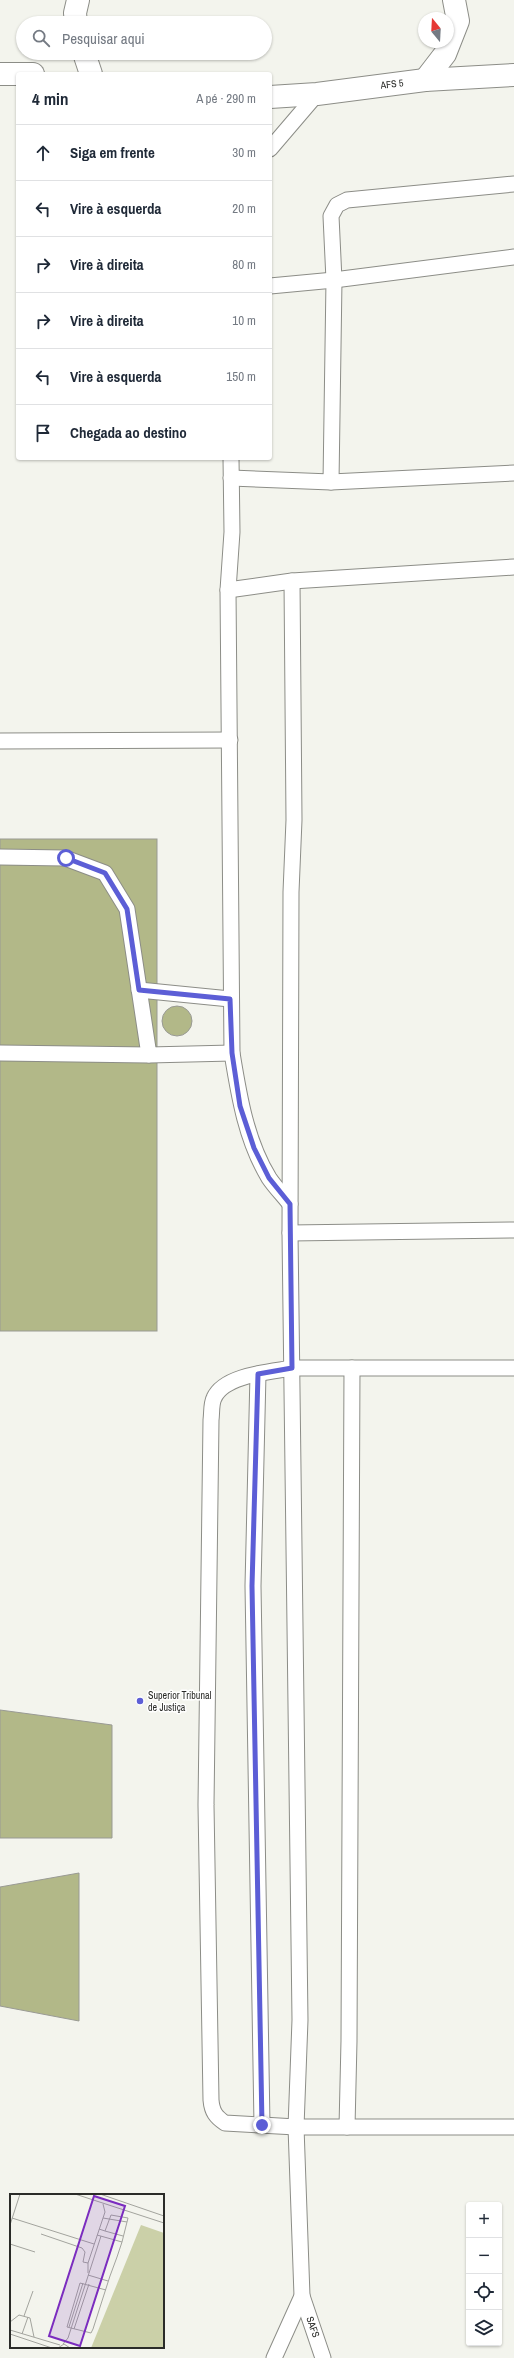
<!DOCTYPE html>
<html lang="pt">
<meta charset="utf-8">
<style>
:root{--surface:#fff;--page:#f2f2f3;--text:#1f2937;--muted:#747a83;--line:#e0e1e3}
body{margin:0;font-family:"Archivo Narrow",sans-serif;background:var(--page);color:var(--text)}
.controls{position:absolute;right:12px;bottom:12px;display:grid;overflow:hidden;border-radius:4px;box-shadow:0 1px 3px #0004}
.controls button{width:36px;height:36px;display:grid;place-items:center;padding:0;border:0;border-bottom:1px solid var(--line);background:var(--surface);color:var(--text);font:20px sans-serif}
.compass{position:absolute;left:418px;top:12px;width:36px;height:36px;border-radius:50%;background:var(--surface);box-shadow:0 1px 3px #0004;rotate:342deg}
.stop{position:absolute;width:12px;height:12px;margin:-9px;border:3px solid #5c5ed6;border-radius:50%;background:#fff}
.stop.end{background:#5c5ed6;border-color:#fff;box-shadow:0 1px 4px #0008}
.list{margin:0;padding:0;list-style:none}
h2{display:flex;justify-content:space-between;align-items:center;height:52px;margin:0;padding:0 16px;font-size:17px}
h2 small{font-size:13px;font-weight:400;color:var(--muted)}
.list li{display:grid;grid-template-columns:26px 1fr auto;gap:12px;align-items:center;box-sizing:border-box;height:56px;padding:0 16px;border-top:1px solid var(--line)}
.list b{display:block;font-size:15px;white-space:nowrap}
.list em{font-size:13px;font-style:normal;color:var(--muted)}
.icon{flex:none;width:22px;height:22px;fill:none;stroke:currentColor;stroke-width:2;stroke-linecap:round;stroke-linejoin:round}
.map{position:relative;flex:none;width:514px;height:2358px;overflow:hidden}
.search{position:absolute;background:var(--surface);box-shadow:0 1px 3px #0004;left:16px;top:16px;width:256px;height:44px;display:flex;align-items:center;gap:10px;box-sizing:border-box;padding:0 14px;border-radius:22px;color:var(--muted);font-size:15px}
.panel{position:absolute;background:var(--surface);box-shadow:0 1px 3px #0004;left:16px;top:72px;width:256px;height:388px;border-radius:4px}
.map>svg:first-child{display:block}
</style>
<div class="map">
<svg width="514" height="2358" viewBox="0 0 514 2358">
<rect width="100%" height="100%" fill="#f3f4ed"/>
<g fill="#b2b888" stroke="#999a94">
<rect x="0" y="839" width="157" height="492"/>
<circle cx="177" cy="1021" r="15"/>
<polygon points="0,1710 112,1725 112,1838 0,1838"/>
<polygon points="79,1873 79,2021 0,2006 0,1887"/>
</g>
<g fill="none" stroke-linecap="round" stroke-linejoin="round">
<defs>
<g id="lane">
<polyline points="270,149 317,94"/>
<polyline points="270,286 334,280 514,257"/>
<path d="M231,458L232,532L228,590L232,1053C239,1096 246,1140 269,1178C275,1187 283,1195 290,1204"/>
<polyline points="231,478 331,482 334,280 331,216 337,205 347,200 514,184"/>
<polyline points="331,482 514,473"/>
<polyline points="228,590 292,581 514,567"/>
<polyline points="0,741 230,740"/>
<polyline points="0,857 65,858 105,873 127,909 149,1055 232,1053"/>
<polyline points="139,990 230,999"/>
<polyline points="0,1053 149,1055"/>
<polyline points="290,1233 514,1230"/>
<path d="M514,1368H292C270,1372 224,1375 214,1398C211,1404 212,1413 211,1420L206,1805L211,2100C212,2112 216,2117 225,2123L296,2127H514"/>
<polyline points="258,1374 253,1586 262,2125"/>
<polyline points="347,2127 349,2041 352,1368"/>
<polyline points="302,2296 323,2358"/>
<polyline points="274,2358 302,2296 296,2127 300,2020 290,1233 291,892 294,820 292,581"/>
</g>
<g id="secondary">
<polyline points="76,23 75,13 78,0"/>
<polyline points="84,53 91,74"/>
<polyline points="0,74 33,74"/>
<polyline points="425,80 445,54 458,21 454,0"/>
<polyline points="270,97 317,94 425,80 514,75"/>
</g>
</defs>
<use href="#lane" stroke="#8c8d87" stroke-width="17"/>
<use href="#secondary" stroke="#8c8d87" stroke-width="24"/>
<use href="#lane" stroke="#fff" stroke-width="15"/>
<use href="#secondary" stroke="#fff" stroke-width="22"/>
</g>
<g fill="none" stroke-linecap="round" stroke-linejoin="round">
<polyline stroke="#5c5ed6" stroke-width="5" points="66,858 105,873 127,909 139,990 230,999 232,1053 240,1106 254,1148 269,1178 290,1204 292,1368 258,1374 252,1586 262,2125"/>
</g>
<circle fill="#5c5ed6" stroke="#fff" stroke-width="1.5" cx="140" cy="1701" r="4"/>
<g text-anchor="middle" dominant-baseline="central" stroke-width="3" stroke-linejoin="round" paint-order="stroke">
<g font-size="10" fill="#2a2b28" stroke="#fff">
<text transform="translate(392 84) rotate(-7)">AFS 5</text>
<text transform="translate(313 2327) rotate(71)">SAFS</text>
</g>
<g font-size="10" fill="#2a2b28" stroke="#fff" text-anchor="start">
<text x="148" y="1695">Superior Tribunal<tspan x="148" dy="12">de Justiça</tspan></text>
</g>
</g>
<g transform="translate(10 2194)">
<rect width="154" height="154" fill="#f3f4ed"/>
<path d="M131,31L154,39V154H81Z" fill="#cbd0a8"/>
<path fill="none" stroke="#a3a49e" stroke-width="1" d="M65,0L154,29M90,0L154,22M2,24L84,50M93,24L117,28M0,31L10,0M89,35L95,37L101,21L118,24L112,48M95,37L113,42M31,40L72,54L75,58L73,68L78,69M87,41L112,48L107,63L100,82L83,135L81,139L57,133L70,89L96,96M0,50L25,58M78,79V69L95,18L93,10M78,81L98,87M14,122L23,97M0,128L9,121L20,124L24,143M59,133L73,89M64,135L79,90M0,136L50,151M0,140L42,154M12,140L18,123M53,150L58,144L91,42M48,154L54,150L60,154"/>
<path fill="#7b2cbf" fill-opacity="0.15" stroke="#7b2cbf" stroke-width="2" d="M84,2L115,12L70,152L39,142Z"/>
<rect width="154" height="154" fill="none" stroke="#2a2b28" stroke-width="2"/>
</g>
</svg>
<div class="controls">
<button>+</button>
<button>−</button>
<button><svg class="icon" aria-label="locate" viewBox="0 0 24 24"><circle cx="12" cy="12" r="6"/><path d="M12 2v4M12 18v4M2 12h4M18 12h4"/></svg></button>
<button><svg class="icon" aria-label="layers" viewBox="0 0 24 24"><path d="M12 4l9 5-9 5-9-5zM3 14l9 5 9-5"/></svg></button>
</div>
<svg class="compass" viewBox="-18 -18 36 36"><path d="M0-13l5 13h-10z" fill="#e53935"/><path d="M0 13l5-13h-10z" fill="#747a83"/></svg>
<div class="stop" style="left:66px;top:858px"></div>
<div class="stop end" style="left:262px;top:2125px"></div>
<div class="search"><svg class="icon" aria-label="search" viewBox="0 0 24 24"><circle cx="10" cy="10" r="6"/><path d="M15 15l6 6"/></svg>Pesquisar aqui</div>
<section class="panel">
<h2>4 min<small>A pé · 290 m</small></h2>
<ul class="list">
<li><svg class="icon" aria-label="ahead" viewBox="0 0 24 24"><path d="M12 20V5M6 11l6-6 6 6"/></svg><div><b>Siga em frente</b></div><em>30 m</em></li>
<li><svg class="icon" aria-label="left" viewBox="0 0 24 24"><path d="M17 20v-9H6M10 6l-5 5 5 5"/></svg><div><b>Vire à esquerda</b></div><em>20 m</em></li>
<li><svg class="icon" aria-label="right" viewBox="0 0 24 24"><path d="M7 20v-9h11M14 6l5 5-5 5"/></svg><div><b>Vire à direita</b></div><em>80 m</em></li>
<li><svg class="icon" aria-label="right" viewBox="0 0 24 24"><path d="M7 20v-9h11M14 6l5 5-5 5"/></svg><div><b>Vire à direita</b></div><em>10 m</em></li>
<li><svg class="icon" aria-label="left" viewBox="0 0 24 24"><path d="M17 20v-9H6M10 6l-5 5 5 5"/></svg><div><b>Vire à esquerda</b></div><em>150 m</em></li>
<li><svg class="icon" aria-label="arrive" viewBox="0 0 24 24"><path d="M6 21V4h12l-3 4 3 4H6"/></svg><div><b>Chegada ao destino</b></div></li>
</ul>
</section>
</div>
